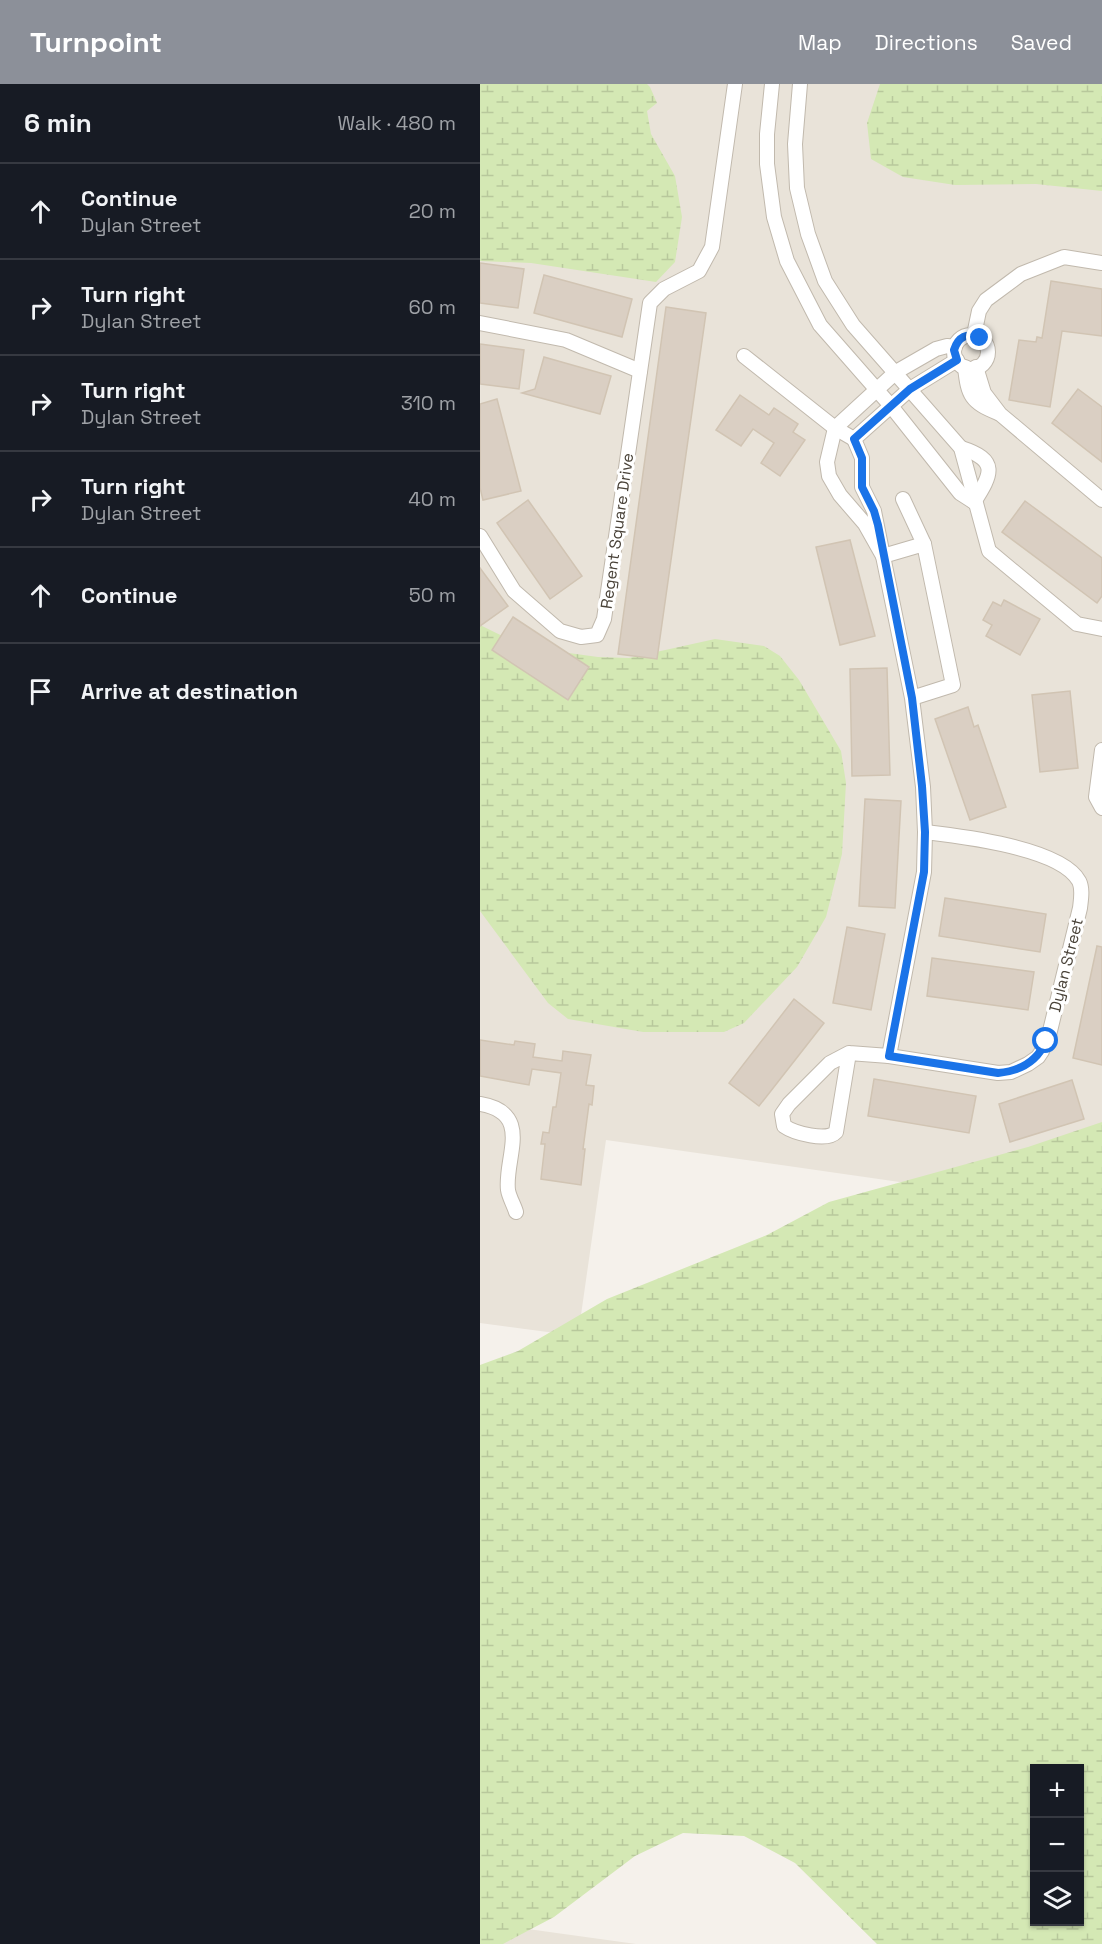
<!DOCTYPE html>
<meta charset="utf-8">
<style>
:root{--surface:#171b24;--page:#20242c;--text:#f1f3f6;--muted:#9ea1a6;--line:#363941;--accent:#8c9099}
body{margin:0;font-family:"Space Grotesk",sans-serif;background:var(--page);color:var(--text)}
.controls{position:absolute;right:18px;bottom:18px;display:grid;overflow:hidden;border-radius:0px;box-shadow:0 2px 4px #0004}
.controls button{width:54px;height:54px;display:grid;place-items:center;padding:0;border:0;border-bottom:2px solid var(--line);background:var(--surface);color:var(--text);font:30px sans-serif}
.stop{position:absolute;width:18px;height:18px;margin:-14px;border:4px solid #1a73e8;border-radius:50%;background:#fff}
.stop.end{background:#1a73e8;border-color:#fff;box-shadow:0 2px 6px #0008}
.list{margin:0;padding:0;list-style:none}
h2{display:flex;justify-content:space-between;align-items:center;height:78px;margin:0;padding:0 24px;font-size:26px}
h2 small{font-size:20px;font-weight:400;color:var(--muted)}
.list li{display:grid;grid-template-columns:39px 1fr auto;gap:18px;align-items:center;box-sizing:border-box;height:96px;padding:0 24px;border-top:2px solid var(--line)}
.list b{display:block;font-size:22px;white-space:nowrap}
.list p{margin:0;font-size:20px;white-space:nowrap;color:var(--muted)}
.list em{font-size:20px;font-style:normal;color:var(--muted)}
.icon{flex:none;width:33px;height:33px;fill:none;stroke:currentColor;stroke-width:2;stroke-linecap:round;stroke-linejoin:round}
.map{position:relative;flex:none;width:622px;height:1860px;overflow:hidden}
header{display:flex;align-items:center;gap:36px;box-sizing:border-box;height:84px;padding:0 30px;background:var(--accent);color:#fff}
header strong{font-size:28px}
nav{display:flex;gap:33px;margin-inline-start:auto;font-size:21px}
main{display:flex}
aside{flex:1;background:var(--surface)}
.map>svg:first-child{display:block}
</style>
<header>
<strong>Turnpoint</strong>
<nav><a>Map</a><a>Directions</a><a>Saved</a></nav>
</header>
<main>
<aside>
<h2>6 min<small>Walk · 480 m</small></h2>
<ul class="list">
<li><svg class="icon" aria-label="ahead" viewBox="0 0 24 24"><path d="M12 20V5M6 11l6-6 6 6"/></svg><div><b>Continue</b><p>Dylan Street</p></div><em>20 m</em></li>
<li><svg class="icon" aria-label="right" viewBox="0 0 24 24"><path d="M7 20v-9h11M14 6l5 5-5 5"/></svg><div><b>Turn right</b><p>Dylan Street</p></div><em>60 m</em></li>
<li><svg class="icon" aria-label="right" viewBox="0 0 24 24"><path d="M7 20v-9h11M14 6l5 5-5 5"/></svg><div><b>Turn right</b><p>Dylan Street</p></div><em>310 m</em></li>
<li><svg class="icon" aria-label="right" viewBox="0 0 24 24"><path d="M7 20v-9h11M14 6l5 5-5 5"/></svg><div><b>Turn right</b><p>Dylan Street</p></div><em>40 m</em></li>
<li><svg class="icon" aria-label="ahead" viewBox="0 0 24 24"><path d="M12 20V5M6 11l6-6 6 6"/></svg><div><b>Continue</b></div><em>50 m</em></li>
<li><svg class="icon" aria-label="arrive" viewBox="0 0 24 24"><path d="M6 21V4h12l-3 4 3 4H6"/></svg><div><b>Arrive at destination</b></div></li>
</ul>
</aside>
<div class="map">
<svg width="622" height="1860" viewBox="0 0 622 1860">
<defs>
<pattern id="wetland-marsh" width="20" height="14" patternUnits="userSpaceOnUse" patternTransform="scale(1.5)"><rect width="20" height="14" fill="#d4e8b4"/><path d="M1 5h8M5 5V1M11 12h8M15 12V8" fill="none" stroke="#b8c89c"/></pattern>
</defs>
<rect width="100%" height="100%" fill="#f5f1eb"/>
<g fill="#e9e3d9">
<polygon points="0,0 622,0 622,1127 126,1056 98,1252 0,1239"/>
<polygon points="26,1842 156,1860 23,1860"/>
</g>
<g fill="url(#wetland-marsh)" fill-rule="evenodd">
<polygon points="0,0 167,0 170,3 177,19 167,27 171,50 195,92 202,133 195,178 176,198 51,179 0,177"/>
<polygon points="400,0 622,0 622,107 556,100 475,101 423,93 391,75 387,39"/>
<polygon points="0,541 45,563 118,573 149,574 235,555 284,562 300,572 319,596 361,667 366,699 362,770 346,833 317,883 264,939 244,948 163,948 88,935 68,919 0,827"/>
<path d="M622,1038V1860H397L315,1779L264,1752L203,1749L155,1772L74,1833L23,1860H0V1281L38,1267L127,1215L287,1151L349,1118L548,1063ZM554,1684H600V1838H554Z"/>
</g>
<g fill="#dacfc3" stroke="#d1c4b3" stroke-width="1.5">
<polygon points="0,179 44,185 38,224 0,219"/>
<polygon points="64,191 152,215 142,253 54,229"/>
<polygon points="571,197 622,205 622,252 582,247 570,323 529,316 539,256 556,258 557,253 562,254"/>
<polygon points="186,223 226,229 177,575 138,570"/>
<polygon points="0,260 44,266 39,305 0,300"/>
<polygon points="64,273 131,292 120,330 42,309 55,305"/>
<polygon points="598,305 622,323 622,378 572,339"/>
<polygon points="260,311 289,331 294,324 318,340 313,348 325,356 300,392 281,379 294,359 273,345 261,362 236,346"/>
<polygon points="17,315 41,407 3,416 0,404 0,320"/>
<polygon points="48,416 102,492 70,515 17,439"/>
<polygon points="545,417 622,474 622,512 617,519 522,448"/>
<polygon points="370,456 395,552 360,561 336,463"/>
<polygon points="0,484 28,522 0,542"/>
<polygon points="524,516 560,535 540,571 506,552 512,541 503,536 513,518 521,522"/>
<polygon points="33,533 109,583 88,616 12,566"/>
<polygon points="407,584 410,691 372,692 370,585"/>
<polygon points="590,607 598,684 560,688 552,611"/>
<polygon points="488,623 494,643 498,641 526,723 490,736 455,635"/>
<polygon points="385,715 421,717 415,824 379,822"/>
<polygon points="465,814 566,830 560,868 459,852"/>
<polygon points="367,843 405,850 391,926 353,919"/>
<polygon points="617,862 622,863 622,981 593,974"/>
<polygon points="452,874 554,888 548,926 447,912"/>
<polygon points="314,915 344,939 279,1022 249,999"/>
<polygon points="0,956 34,961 35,957 55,960 53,973 82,977 83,967 111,971 106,1001 114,1002 112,1021 109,1020 103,1065 105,1065 101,1101 61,1095 65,1060 61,1060 63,1048 69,1049 73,1023 76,1023 81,989 52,985 49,1001 0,992"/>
<polygon points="394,995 496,1012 489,1049 388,1032"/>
<polygon points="592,996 604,1035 530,1058 519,1020"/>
</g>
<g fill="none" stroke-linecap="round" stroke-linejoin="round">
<defs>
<g id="minor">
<polyline points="292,0 287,50 287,80 294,133 307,177 340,241 411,322 480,409 494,418"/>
<polyline points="320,0 315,60 317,104 328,150 345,197 373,241 481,364 509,467 597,540 622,545"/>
<polyline points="0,239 86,256 160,287"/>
<polyline points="494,251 499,227 506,216 541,190 584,173 622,179"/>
<circle cx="491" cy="268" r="17"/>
<polyline points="475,263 467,262 456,265 416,288 355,344 347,378 349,392 360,411 385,440 403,472 394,427 382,403 382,374 374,355 430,305 477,276"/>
<polyline points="264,272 355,344 374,355"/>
<path d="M485,283C488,312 491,318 518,329"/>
<polyline points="496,283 504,309 520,330 622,416"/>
<path d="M481,364C519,376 512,390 494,418"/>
<polyline points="423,415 444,460"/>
<polyline points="0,452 34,507 80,547 101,553 117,551 124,535 170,219 184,205 219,187 232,163 255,0"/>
<polyline points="622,666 616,713 622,724"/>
<path d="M369,969L356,1048C347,1058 314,1049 304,1042L302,1030L309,1020L350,979L369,969L409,972L518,989L531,988L548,980L558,973L562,967L569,951L600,824C601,815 603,805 599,797C581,764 480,752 445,748"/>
<polyline points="409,972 444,788 445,748 443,703 432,614 403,472 444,460 473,601 432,614"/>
<path d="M0,1020C54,1029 24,1074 28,1106C29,1113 34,1121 36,1128"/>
</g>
</defs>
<use href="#minor" stroke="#c1b9ad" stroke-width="16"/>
<use href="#minor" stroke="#fff" stroke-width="14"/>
</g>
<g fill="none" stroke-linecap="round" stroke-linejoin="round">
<path stroke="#1a73e8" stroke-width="8" d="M500,254C487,248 478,253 474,266L477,276L430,305L374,355L382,374V403L394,427L398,441L432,614L442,702L445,748L444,788L409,972L518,989C540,987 557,978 566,957"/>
</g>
<g text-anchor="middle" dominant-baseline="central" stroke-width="6" stroke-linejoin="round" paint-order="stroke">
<g font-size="16" fill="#494238" stroke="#fff">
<text transform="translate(137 447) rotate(-82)">Regent Square Drive</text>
<text transform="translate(586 881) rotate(-76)">Dylan Street</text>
</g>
</g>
</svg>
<div class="controls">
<button>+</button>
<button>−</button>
<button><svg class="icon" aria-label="layers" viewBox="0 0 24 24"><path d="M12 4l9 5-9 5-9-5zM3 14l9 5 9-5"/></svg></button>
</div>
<div class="stop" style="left:566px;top:957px"></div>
<div class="stop end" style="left:500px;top:254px"></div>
</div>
</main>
